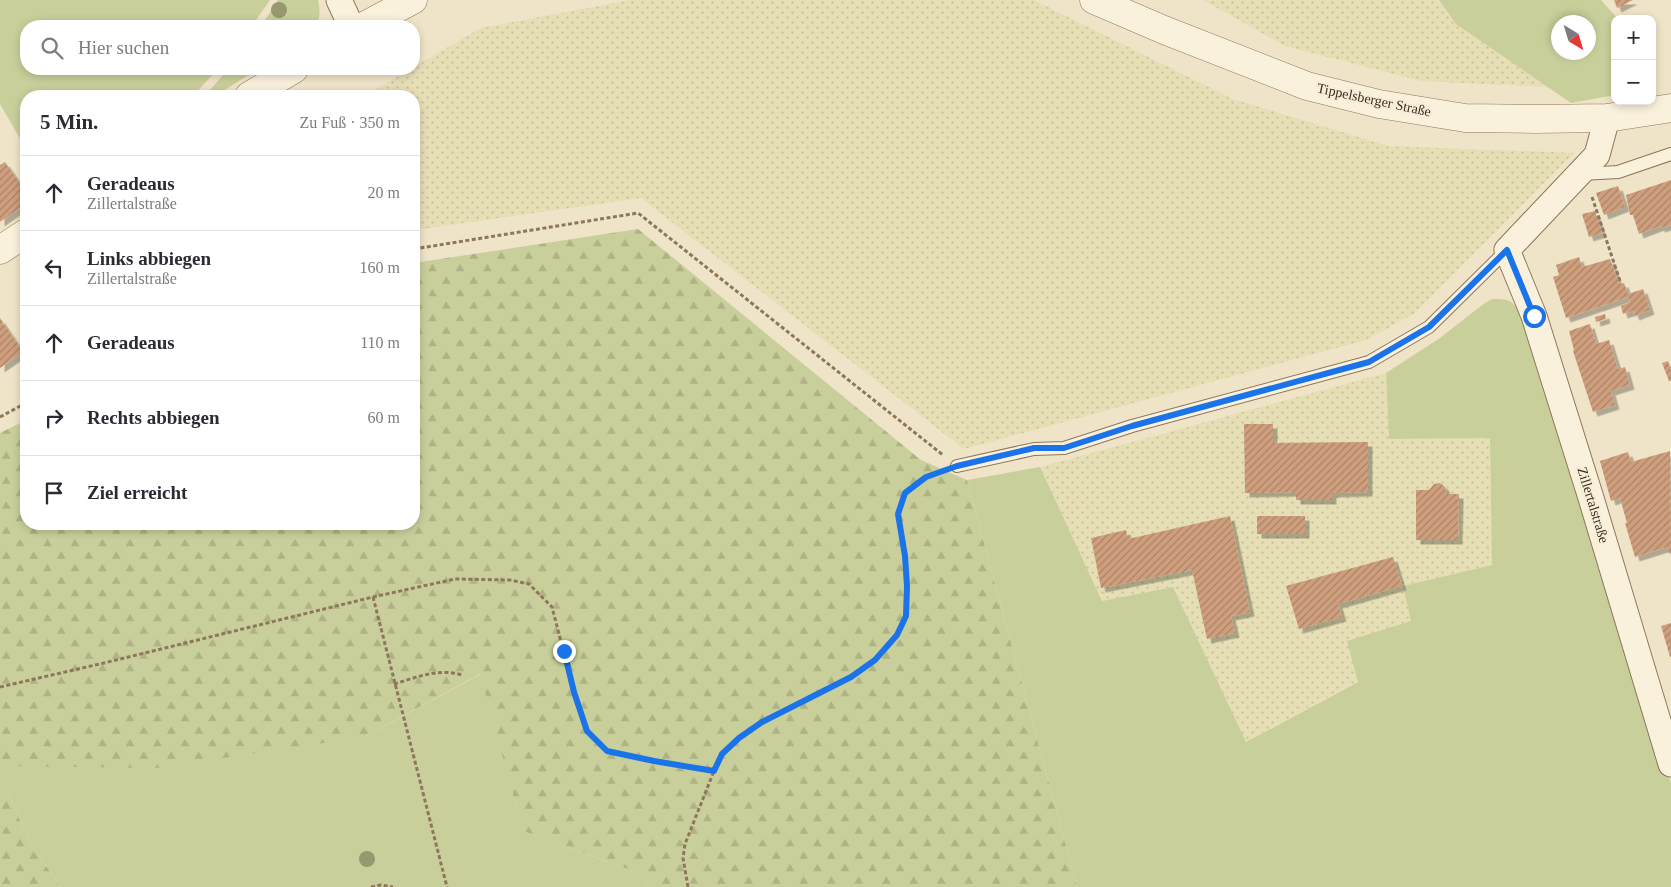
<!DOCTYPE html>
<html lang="de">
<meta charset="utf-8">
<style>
:root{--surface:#fff;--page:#f7f7f7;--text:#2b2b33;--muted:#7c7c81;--line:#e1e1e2}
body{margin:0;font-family:"Times New Roman",serif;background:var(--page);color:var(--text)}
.controls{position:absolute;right:15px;top:15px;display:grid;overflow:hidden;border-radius:10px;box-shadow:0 2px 8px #0003}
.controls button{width:45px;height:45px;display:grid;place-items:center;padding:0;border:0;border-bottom:1px solid var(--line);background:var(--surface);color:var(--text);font:25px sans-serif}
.compass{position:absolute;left:1551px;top:15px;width:45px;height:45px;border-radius:50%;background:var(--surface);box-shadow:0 2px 8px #0003;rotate:142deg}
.stop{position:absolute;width:15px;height:15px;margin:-11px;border:4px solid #1a73e8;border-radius:50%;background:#fff}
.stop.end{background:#1a73e8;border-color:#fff;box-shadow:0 1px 5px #0008}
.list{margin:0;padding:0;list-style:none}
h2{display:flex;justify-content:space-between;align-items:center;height:65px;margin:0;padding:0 20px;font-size:21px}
h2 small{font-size:16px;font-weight:400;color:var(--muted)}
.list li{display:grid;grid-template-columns:32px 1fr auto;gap:15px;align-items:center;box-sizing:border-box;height:75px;padding:0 20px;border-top:1px solid var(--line)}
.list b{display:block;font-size:19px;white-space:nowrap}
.list p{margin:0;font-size:16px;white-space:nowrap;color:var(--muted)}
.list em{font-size:16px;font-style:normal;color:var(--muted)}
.icon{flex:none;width:28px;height:28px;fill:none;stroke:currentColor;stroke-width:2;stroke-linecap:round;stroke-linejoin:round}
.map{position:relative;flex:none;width:1671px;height:887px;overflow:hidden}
.search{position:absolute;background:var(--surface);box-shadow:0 2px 8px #0003;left:20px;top:20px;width:400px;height:55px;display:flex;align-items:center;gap:12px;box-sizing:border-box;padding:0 18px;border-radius:20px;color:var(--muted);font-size:19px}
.panel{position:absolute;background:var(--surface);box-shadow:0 2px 8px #0003;left:20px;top:90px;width:400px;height:440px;border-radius:20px}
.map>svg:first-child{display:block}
</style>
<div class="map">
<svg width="1671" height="887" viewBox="0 0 1671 887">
<defs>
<pattern id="farmland-dots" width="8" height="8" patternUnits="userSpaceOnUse" patternTransform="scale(1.25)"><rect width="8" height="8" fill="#e6deb5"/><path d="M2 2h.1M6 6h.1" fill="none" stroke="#c6bf9b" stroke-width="1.8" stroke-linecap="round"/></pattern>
<pattern id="forest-firs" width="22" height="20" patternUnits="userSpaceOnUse" patternTransform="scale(1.25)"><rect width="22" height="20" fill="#c9cf9b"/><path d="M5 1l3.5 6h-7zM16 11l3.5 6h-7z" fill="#aeb285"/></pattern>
<pattern id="building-hatch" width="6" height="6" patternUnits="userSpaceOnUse" patternTransform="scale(1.25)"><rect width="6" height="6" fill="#cf9f7d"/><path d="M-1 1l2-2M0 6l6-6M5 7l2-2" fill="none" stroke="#a98266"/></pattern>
<filter id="shadow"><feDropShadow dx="4.5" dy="4.5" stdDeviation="0" flood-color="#0004"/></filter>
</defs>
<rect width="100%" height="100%" fill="#f0e4c8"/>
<g fill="url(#farmland-dots)">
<polygon points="630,0 1034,0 1233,99 1388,146 1574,153 1414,314 1366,340 964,449 641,198 414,230 414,96 364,96 411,69 414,69 414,67 481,28"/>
<polygon points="1203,0 1439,0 1456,24 1548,87 1421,81 1285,46"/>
<polygon points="1386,373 1389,439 1490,438 1492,565 1404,586 1412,621 1358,681 1245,742 1173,587 1102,601 1040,467"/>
</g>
<g fill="#c9cf9b" fill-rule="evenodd">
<polygon points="0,0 270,0 252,26 26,26 26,69 218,69 193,96 26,96 26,149 0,104"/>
<path d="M278,0H318C320,9 321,18 315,26H261Z"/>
<path d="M1439,0H1601L1618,19H1615V95L1571,103L1456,24ZM1558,22H1588V52H1558Z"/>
<polygon points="228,69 258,69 215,96 205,96"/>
<path d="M1492,299C1513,298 1514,303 1525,320L1631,648L1671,783V887H1077L967,480L1040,467L1102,601L1173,587L1246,742L1358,682L1347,641L1411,621L1403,586L1492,565L1490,438L1389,439L1386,373L1440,338L1482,305Z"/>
<polygon points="481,674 523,831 644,875 649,887 61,887 31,845 8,793 0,793 0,766 364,737"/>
</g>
<g fill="url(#forest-firs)">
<polygon points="638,229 921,460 967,480 1077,887 649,887 644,875 523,831 480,674 364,737 156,768 0,766 0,433 26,420 26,524 414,524 414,263"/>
<polygon points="0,793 8,793 31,845 61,887 0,887"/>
</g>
<g fill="url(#building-hatch)" filter="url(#shadow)">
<polygon points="1614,0 1633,0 1617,8"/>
<polygon points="5,162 26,192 26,204 0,222 0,165"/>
<polygon points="1671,180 1671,225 1660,228 1660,226 1639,234 1633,215 1630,215 1626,195"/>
<polygon points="1618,186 1625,207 1604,215 1596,193"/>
<polygon points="1595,211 1602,233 1589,237 1582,214"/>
<polygon points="1579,257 1582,267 1610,259 1619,284 1624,283 1628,294 1643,289 1650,310 1635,316 1633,311 1623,314 1621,306 1630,302 1628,297 1566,318 1553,277 1559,275 1556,265"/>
<polygon points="1605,314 1606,319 1596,322 1595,317"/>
<polygon points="0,318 23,352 0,368"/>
<polygon points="1590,324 1596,344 1609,340 1618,369 1625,367 1630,385 1611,391 1615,405 1593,412 1573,351 1574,350 1569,331"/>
<polygon points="1668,361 1671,369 1671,381 1669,381 1662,363"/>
<polygon points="1244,424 1273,424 1273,443 1368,442 1368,492 1332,493 1332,500 1296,500 1296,492 1245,493"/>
<polygon points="1670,451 1671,553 1669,554 1667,547 1635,557 1625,523 1627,523 1620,498 1611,501 1600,461 1628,452 1631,462"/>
<polygon points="1440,483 1445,487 1446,494 1459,494 1458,540 1416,540 1416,490 1429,490 1434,484"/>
<polygon points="1230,516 1250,612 1231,616 1235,633 1207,639 1192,570 1101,588 1091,538 1126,530 1128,539"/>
<rect x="1257" y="516" width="48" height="18"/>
<polygon points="1393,557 1402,586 1338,604 1342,617 1299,629 1286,586"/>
<polygon points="1671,623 1671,657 1670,657 1661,626"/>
</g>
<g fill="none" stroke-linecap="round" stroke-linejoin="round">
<defs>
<g id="service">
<polyline points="1581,174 1618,172 1671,154"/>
<polyline points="957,466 1034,449 1064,448 1132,426 1369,362 1429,327 1507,250"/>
</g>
<g id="minor">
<polyline points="339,0 351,26"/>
<polyline points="1607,118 1597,155 1507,250 1534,316 1591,498 1671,764"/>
</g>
<g id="tertiary">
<polyline points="1094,0 1164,30 1307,86 1379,104 1465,118 1535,119 1607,118 1671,108"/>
<polyline points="364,26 413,0"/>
<polyline points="249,96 294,69"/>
<polyline points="0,250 26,233"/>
</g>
</defs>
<use href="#service" stroke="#8d765c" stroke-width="14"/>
<use href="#minor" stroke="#8d765c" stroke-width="27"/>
<use href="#tertiary" stroke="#8d765c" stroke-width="29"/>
<g stroke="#8d765c" stroke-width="3" stroke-dasharray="4 2.5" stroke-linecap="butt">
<polyline points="1592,197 1620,281"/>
<polyline points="414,249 638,213 943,455"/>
<polyline points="0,417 26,403"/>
<polyline points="373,597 447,887"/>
<path d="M394,684C417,677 439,668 462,675"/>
<polyline points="0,687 104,663 373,597 455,579 510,580 529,584 552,607 574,692 587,731 607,751 654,761 714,771"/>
<polyline points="371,887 381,885 393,887"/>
<polyline points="688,887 683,858 685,844 714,771 722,754 739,738 762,722 851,677 875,660 897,635 906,616 907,586 905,556 898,514 905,493 926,477 940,472"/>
</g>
<use href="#service" stroke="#faf1dc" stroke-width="12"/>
<use href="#minor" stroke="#faf1dc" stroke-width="25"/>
<use href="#tertiary" stroke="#faf1dc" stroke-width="28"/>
</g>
<g fill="#96986f">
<circle cx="279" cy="10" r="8"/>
<circle cx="367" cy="859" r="8"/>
</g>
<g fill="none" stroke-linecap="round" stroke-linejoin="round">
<polyline stroke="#1a73e8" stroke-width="6" points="564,651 574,692 587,731 607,751 654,761 714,771 722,754 739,738 762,722 851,677 875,660 897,635 906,616 907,586 905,556 898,514 905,493 926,477 957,466 1034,448 1064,448 1132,426 1369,362 1429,327 1507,250 1534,316"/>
</g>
<g text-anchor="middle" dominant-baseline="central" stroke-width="4.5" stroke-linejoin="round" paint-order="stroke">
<g font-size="14" fill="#3d2e20" stroke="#f7eed8">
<text transform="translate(1374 100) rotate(12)">Tippelsberger Straße</text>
<text transform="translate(1593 505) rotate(73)">Zillertalstraße</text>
</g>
</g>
</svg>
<div class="controls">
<button>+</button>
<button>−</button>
</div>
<svg class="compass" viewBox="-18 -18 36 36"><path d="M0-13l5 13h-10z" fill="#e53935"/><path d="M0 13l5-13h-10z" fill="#7c7c81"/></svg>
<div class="stop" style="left:1534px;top:316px"></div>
<div class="stop end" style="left:564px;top:651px"></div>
<div class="search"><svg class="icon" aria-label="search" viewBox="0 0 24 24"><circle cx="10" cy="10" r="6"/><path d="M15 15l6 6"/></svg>Hier suchen</div>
<section class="panel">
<h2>5 Min.<small>Zu Fuß · 350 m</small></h2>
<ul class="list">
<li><svg class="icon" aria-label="ahead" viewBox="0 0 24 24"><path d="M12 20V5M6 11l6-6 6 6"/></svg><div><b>Geradeaus</b><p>Zillertalstraße</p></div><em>20 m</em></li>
<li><svg class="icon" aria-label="left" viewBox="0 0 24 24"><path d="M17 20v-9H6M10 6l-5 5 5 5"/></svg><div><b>Links abbiegen</b><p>Zillertalstraße</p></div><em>160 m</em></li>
<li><svg class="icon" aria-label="ahead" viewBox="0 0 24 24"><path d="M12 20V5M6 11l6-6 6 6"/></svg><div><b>Geradeaus</b></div><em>110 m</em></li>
<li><svg class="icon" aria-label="right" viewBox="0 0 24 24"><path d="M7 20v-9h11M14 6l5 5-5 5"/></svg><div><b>Rechts abbiegen</b></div><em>60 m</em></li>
<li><svg class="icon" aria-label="arrive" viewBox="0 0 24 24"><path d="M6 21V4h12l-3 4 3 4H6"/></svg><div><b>Ziel erreicht</b></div></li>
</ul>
</section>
</div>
